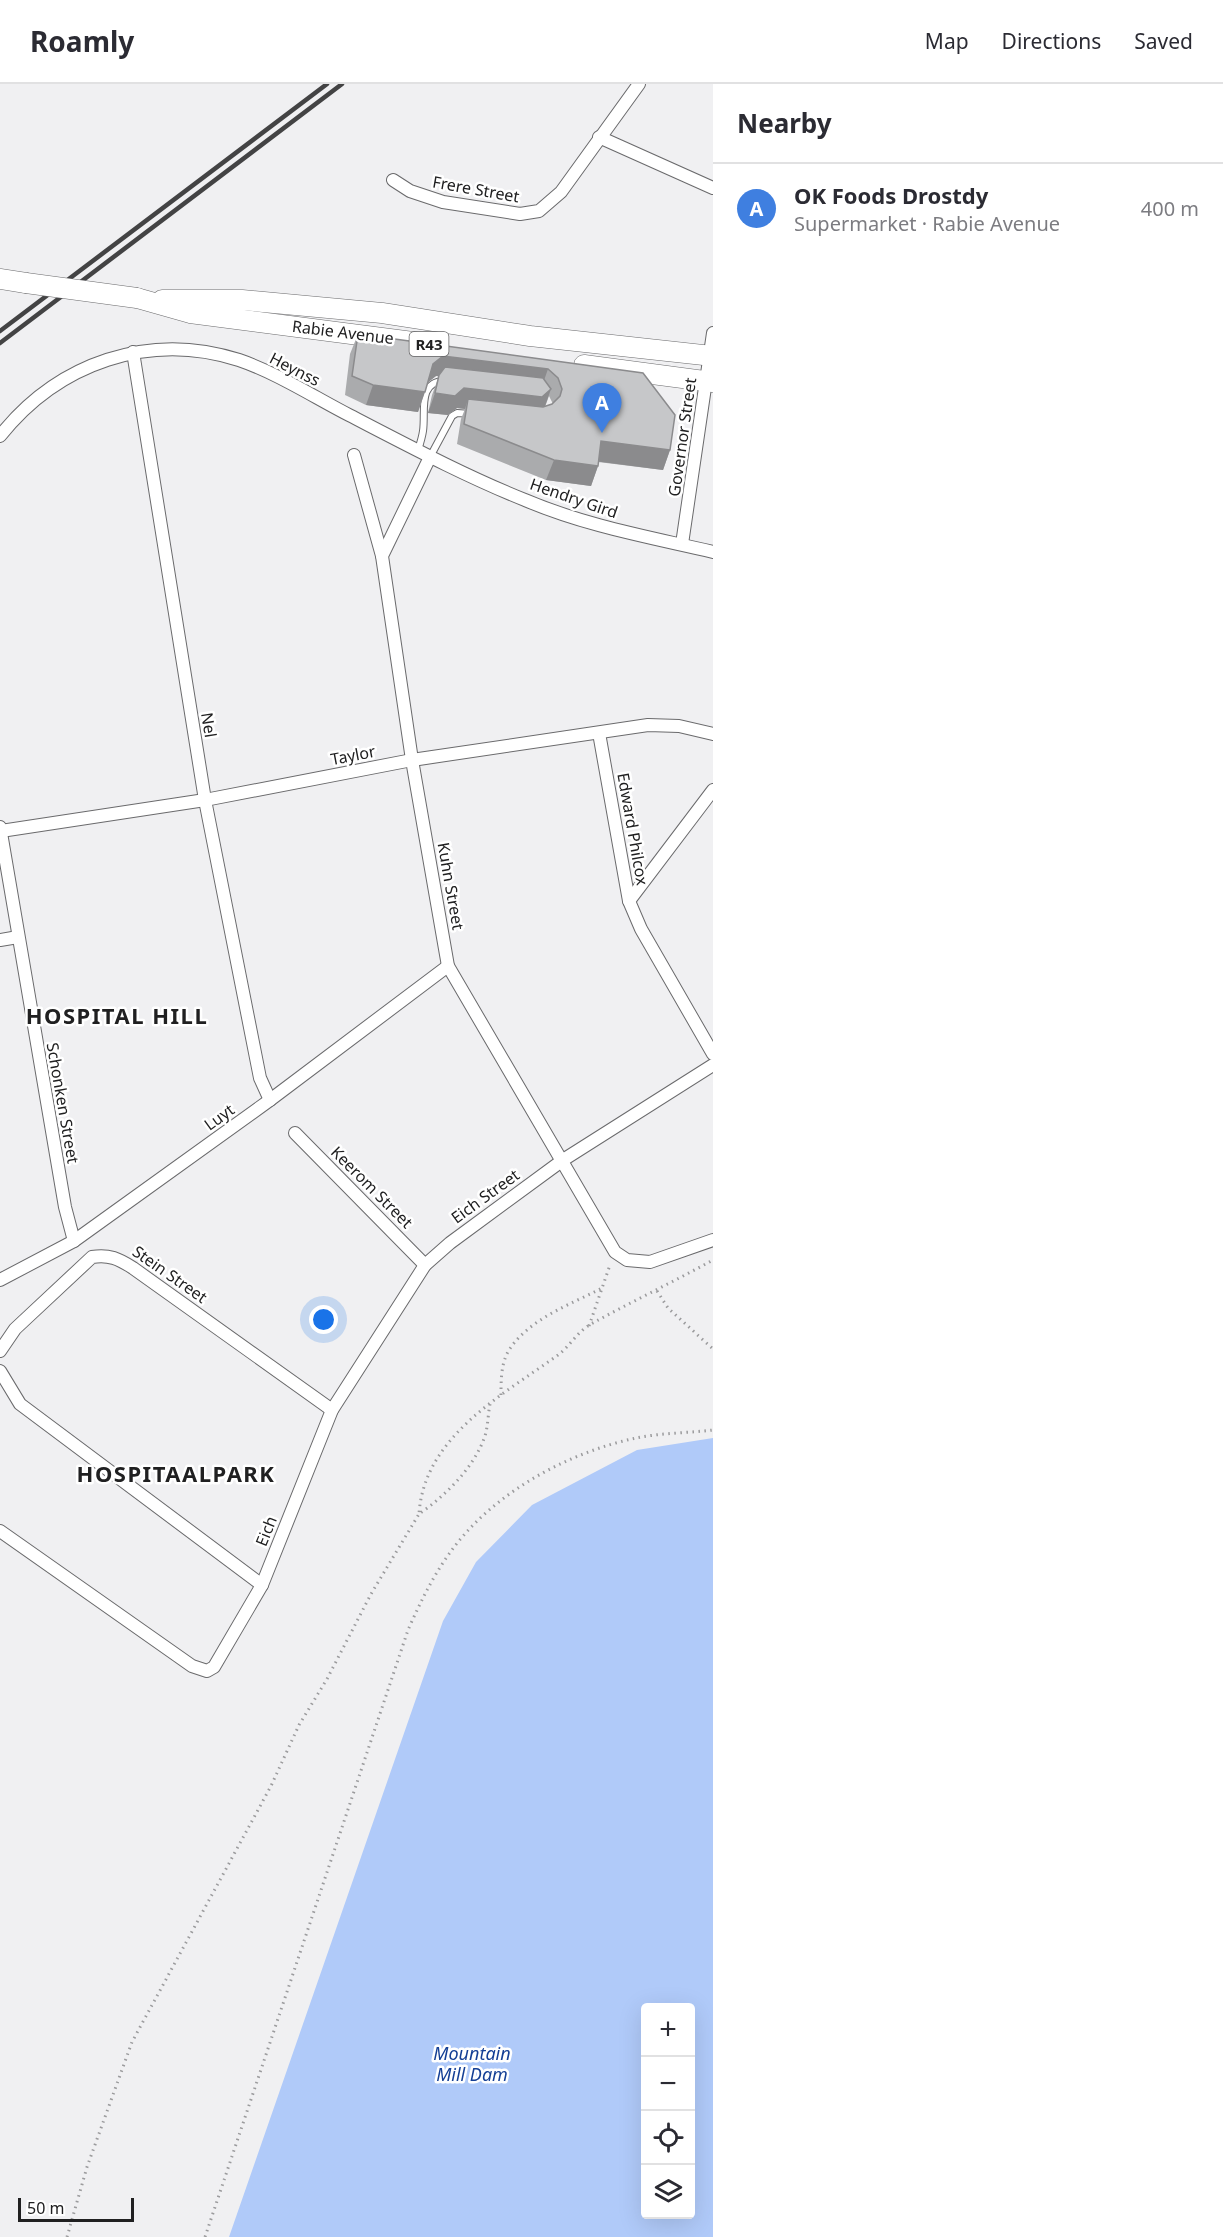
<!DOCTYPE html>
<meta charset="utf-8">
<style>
:root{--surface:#fff;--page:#f2f2f3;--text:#2b2b33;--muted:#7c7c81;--line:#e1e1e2;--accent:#db2777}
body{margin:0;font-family:"Noto Sans",sans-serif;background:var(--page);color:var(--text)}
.controls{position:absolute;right:18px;bottom:18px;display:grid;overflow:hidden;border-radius:6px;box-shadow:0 6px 24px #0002}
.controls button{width:54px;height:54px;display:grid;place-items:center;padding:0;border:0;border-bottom:2px solid var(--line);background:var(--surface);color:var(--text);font:30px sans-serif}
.scale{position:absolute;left:18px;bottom:15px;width:116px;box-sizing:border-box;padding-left:6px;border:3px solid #202021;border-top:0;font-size:16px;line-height:21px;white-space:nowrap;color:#202021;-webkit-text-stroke:4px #fff;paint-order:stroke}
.you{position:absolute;left:324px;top:1236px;width:21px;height:21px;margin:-15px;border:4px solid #fff;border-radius:50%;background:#1a73e8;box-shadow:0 0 0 9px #1a73e833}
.badge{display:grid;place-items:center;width:39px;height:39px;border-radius:50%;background:var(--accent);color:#fff;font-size:20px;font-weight:700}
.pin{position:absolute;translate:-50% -50px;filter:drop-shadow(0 2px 3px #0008)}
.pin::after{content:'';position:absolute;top:32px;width:21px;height:18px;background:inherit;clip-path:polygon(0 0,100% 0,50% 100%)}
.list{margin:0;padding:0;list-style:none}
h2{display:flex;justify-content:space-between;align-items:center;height:78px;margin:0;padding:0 24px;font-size:26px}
h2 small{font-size:20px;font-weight:400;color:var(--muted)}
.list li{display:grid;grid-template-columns:39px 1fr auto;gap:18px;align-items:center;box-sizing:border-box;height:90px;padding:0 24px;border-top:2px solid var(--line)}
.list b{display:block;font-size:22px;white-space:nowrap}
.list p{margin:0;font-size:20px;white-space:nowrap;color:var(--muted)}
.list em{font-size:20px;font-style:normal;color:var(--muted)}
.icon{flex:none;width:33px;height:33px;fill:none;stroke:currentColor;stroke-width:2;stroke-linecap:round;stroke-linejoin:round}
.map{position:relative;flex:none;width:713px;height:2153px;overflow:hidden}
header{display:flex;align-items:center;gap:36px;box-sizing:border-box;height:84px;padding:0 30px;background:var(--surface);border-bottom:2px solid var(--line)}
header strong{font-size:28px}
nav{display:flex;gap:33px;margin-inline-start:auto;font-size:21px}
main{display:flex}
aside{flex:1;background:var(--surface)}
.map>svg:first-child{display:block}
</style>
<header>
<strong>Roamly</strong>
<nav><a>Map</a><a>Directions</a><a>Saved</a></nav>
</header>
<main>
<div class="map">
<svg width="713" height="2153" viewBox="0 0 713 2153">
<rect width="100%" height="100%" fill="#f0f0f2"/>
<path fill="#b0caf9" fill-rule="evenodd" d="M713,1354V2153H229L443,1537L476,1478L532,1421L637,1366ZM646,1924H690V2130H646Z"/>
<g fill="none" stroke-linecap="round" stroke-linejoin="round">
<defs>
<g id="service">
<path d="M418,366C420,360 422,354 423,347C426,328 417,298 444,297"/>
<polyline points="430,373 452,332 457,329 471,330"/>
</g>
<g id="minor">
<polyline points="599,53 713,104"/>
<polyline points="393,96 410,107 443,118 520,130 539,127 561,108 639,0"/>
<polyline points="133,268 205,716 260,994 270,1016"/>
<path d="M0,352C58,279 149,247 239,276C277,289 314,313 349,331C407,361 465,392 525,416C586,442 649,453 713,468"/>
<polyline points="354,371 382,472"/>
<polyline points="430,373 382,472 412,676 448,882 615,1168 627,1176 650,1178 713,1156"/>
<polyline points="682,460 713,249"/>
<polyline points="599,649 629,817 641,845 713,970"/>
<polyline points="0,743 65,1123 74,1157"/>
<polyline points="1,747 205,716 412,676 648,641 679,642 713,650"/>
<polyline points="629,817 713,706"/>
<polyline points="0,856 18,853"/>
<polyline points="295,1049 425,1181"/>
<polyline points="0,1196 74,1157 270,1016 448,882"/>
<path d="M0,1267L15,1245L92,1173C109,1170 119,1175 133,1184L332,1326"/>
<polyline points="0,1287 20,1320 262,1501"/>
<polyline points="0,1447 192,1582 207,1587 214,1583 262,1501 332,1326 425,1181 450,1159 563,1076 713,981"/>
</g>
<g id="primary">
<polyline points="0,195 26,199"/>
<polyline points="137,214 190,229 436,261"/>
<polyline points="162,216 242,216 382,229 530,252 713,272"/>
<polyline points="584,281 713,298"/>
</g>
</defs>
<use href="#service" stroke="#6a6a6c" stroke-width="8"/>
<use href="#minor" stroke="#6a6a6c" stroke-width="14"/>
<use href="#primary" stroke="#6a6a6c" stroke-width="21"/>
<g stroke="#9b9b9d" stroke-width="3" stroke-dasharray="1.5 4.5" stroke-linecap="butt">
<polyline points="657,1207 668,1224 713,1265"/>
<polyline points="589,1242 610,1181"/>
<path d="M501,1311C501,1296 501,1279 509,1266C530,1234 570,1221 602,1204"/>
<path d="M490,1320C488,1330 488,1342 485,1352C474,1384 445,1412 419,1430C424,1353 501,1312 558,1271C570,1262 578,1247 591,1240C631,1218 673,1198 713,1176"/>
<polyline points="67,2153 87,2083 132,1958 271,1702 299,1641 327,1595 371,1510 419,1430"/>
<path d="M205,2153L408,1546C420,1519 432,1494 449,1470C491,1410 566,1369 636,1354C660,1349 688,1349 713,1346"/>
</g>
<use href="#service" stroke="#fff" stroke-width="6"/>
<use href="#minor" stroke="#fff" stroke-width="12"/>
<use href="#primary" stroke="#fff" stroke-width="20"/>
<g stroke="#434344" stroke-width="4.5">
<polyline points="0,247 327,0"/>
<polyline points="0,259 342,0"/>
</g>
<defs>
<polyline id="primary-bridge" points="26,199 137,214"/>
</defs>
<use href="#primary-bridge" stroke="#6a6a6c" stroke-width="21" stroke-linecap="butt"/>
<use href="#primary-bridge" stroke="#fff" stroke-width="20"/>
</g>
<path fill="#aaabad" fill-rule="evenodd" d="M358,250L643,289L670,366L663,386L598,378V382L591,402L546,396L457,360L461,335L465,325L457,324L448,331L428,329L432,311L439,292H436L428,298L418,328L366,321L345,311L350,270ZM549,312L553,320L545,323Z"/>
<g fill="#8b8b8d">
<polygon points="443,272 548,285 541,305 436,292 426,300 433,280"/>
<polygon points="373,301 425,308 418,328 366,321"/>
<polygon points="464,304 551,305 544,325 468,315 465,325 457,324 448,331 428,329 435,309"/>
<polygon points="601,357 670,366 663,386 594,377"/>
<polygon points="554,376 598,382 591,402 546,396"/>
</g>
<g fill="#c6c7c9" stroke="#8b8b8d" stroke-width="1.5">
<polygon points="358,250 643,289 675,331 670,366 601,357 598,382 554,376 464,340 468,315 543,323 552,320 560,312 562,305 558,294 548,285 443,272 433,280 425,308 373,301 352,292"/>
<polygon points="445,283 543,294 551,305 542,313 464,304 455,312 435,309 439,291"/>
</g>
<g text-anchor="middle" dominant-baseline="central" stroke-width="5" stroke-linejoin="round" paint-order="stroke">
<rect fill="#fff" stroke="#636364" stroke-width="1.5" x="409.5" y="248" width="39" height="24" rx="4.5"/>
<g font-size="15" font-weight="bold" fill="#202021">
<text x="429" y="260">R43</text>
</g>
<g font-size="16" fill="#202021" stroke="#fff">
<text transform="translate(476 105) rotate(10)">Frere Street</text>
<text transform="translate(343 248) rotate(7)">Rabie Avenue</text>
<text transform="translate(295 285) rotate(27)">Heynss</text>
<text transform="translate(682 353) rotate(-82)">Governor Street</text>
<text transform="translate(574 414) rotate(19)">Hendry Gird</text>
<text transform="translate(209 641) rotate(81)">Nel</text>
<text transform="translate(353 671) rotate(-11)">Taylor</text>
<text transform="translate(633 745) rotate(80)">Edward Philcox</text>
<text transform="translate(451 802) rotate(80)">Kuhn Street</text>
<text transform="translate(63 1019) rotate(80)">Schonken Street</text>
<text transform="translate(219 1033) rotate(-36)">Luyt</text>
<text transform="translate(372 1103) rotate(45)">Keerom Street</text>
<text transform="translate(485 1112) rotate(-36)">Eich Street</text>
<text transform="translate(170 1190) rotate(35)">Stein Street</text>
<text transform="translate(266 1447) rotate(-68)">Eich</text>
</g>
<g font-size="18" font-style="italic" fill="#143f95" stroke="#fff">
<text x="472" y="1969">Mountain<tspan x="472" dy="21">Mill Dam</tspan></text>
</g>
<g font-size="22" font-weight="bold" letter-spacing="1.5" fill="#202021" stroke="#fff">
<text x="117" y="931">HOSPITAL HILL</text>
<text x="176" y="1389">HOSPITAALPARK</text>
</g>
</g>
</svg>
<div class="controls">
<button>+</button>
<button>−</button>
<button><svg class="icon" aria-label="locate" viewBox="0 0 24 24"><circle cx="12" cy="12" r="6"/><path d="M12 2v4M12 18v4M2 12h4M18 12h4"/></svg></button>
<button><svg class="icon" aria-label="layers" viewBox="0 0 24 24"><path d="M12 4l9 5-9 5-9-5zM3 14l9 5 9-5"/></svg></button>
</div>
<div class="scale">50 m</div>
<div class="you"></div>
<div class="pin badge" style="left:602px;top:349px;background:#3f7fe0">A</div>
</div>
<aside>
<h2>Nearby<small></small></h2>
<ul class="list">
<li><span class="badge" style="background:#3f7fe0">A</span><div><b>OK Foods Drostdy</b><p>Supermarket · Rabie Avenue</p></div><em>400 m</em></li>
</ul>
</aside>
</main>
